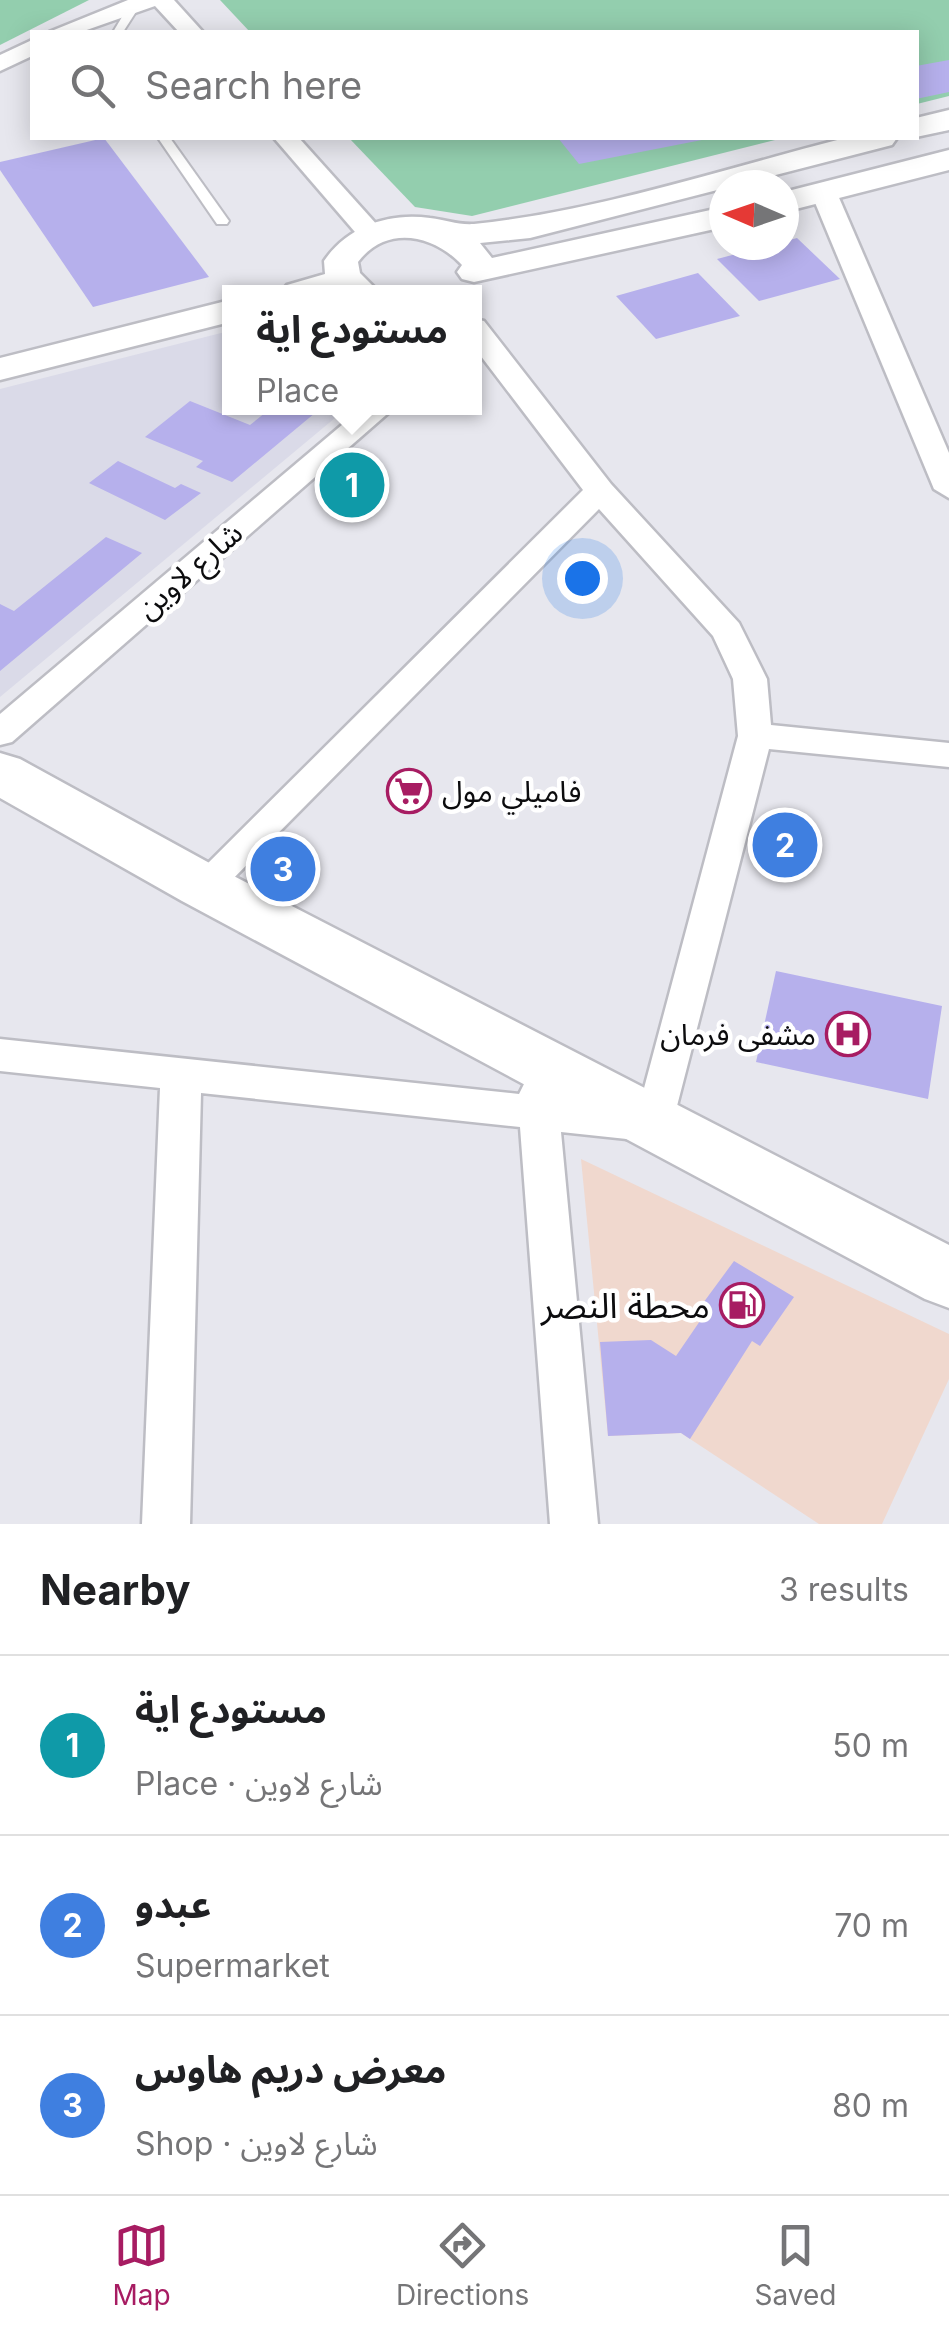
<!DOCTYPE html>
<meta charset="utf-8">
<style>
:root{--surface:#fff;--page:#f2f2f2;--text:#202124;--muted:#757577;--line:#e0e0e0;--accent:#a71c62}
body{margin:0;font-family:Inter,"Noto Sans Arabic",sans-serif;background:var(--page);color:var(--text)}
.compass{position:absolute;left:709px;top:170px;width:90px;height:90px;border-radius:50%;background:var(--surface);box-shadow:0 5px 25px #0003;rotate:272deg}
.you{position:absolute;left:582px;top:578px;width:35px;height:35px;margin:-25px;border:8px solid #fff;border-radius:50%;background:#1a73e8;box-shadow:0 0 0 15px #1a73e833}
.badge{display:grid;place-items:center;width:65px;height:65px;border-radius:50%;background:var(--accent);color:#fff;font-size:32px;font-weight:700}
.pin{position:absolute;translate:-50% -50%;border:5px solid #fff;box-shadow:0 2px 10px #0006}
.popup{position:absolute;left:222px;top:285px;width:260px;height:130px;box-sizing:border-box;display:grid;place-content:center;border-radius:0px;background:var(--surface);filter:drop-shadow(0 2px 8px #0005);font-size:32px;white-space:nowrap;color:var(--muted)}
.popup b{font-size:38px;color:var(--text)}
.popup::after{content:'';position:absolute;left:50%;top:100%;margin-left:-20px;border:20px solid transparent;border-top-color:var(--surface)}
.list{margin:0;padding:0;list-style:none}
h2{display:flex;justify-content:space-between;align-items:center;height:130px;margin:0;padding:0 40px;font-size:42px}
h2 small{font-size:32px;font-weight:400;color:var(--muted)}
.list li{display:grid;grid-template-columns:65px 1fr auto;gap:30px;align-items:center;box-sizing:border-box;height:180px;padding:0 40px;border-top:2px solid var(--line)}
.list b{display:block;font-size:38px;white-space:nowrap}
.list p{margin:0;font-size:32px;white-space:nowrap;color:var(--muted)}
.list em{font-size:32px;font-style:normal;color:var(--muted)}
.icon{flex:none;width:55px;height:55px;fill:none;stroke:currentColor;stroke-width:2;stroke-linecap:round;stroke-linejoin:round}
.map{position:relative;flex:none;width:949px;height:1524px;overflow:hidden}
.search{position:absolute;background:var(--surface);box-shadow:0 5px 25px #0003;left:30px;right:30px;top:30px;height:110px;display:flex;align-items:center;gap:25px;box-sizing:border-box;padding:0 35px;border-radius:0px;color:var(--muted);font-size:38px}
.sheet{height:670px;background:var(--surface)}
nav{display:flex;justify-content:space-around;align-items:center;box-sizing:border-box;height:140px;border-top:2px solid var(--line);background:var(--surface);font-size:28px;color:var(--muted)}
nav a{display:grid;justify-items:center;gap:5px}
nav .on{color:var(--accent)}
.map>svg:first-child{display:block}
</style>
<div class="map">
<svg width="949" height="1524" viewBox="0 0 949 1524">
<rect width="100%" height="100%" fill="#e7e7ee"/>
<polygon fill="#f0d8ce" points="581,1159 949,1334 949,1379 882,1524 819,1524 681,1433 608,1436"/>
<polygon fill="#dadae8" points="229,331 230,408 347,408 0,697 0,389"/>
<g fill="#93ceae">
<polygon points="0,0 89,0 0,45"/>
<polygon points="220,0 949,0 949,96 917,104 916,32 250,32"/>
<polygon points="349,138 783,138 472,216 415,207"/>
</g>
<g fill="#b6b0ec">
<polygon points="949,60 949,92 916,99 916,66"/>
<polygon points="104,138 209,277 93,307 0,170 0,162"/>
<polygon points="558,138 707,138 707,139 579,164"/>
<polygon points="797,238 840,279 759,301 717,259"/>
<polygon points="698,273 740,316 656,339 616,296"/>
<polygon points="190,401 250,425 271,408 321,408 232,482 196,467 203,461 145,437"/>
<polygon points="118,461 175,488 181,484 201,493 165,520 89,483"/>
<polygon points="106,537 142,553 0,671 0,604 14,611"/>
<polygon points="776,971 942,1006 928,1099 756,1062"/>
<polygon points="734,1261 794,1297 760,1346 752,1341 690,1439 681,1433 608,1436 600,1342 651,1340 676,1356 702,1318 695,1314"/>
</g>
<g fill="none" stroke-linecap="round" stroke-linejoin="round">
<defs>
<g id="service">
<polygon points="135,1 141,4 123,32 113,32 131,2"/>
<polygon points="158,138 170,138 229,221 227,224 217,224"/>
</g>
<g id="minor">
<polygon points="128,0 174,0 203,32 179,32 155,6 81,32 49,32"/>
<polygon points="32,40 32,56 0,71 0,55"/>
<polygon points="274,138 299,138 379,227 383,233 379,239 361,239"/>
<polygon points="824,185 837,193 949,453 949,498 934,489 811,193"/>
<polygon points="474,319 484,321 611,484 739,623 767,679 771,725 949,743 949,767 769,749 669,1137 655,1142 561,1132 598,1524 550,1524 520,1127 201,1093 190,1524 142,1524 160,1088 0,1071 0,1039 519,1094 524,1084 538,1080 552,1084 558,1098 639,1107 738,736 733,679 713,636 599,509 216,896 203,900 190,896 185,886 583,490 474,347"/>
<polygon points="362,408 394,408 12,742 0,745 0,714"/>
</g>
<g id="tertiary">
<polygon points="949,110 949,130 916,137 916,118"/>
<path d="M845,138H897L892,145L530,238L480,243L492,258L724,207V227L474,282L462,279L457,272L462,265C434,235 387,224 358,262L360,273L379,292H281L287,285L325,274L324,261C347,227 388,212 430,218C447,220 457,225 474,224C599,211 723,169 845,138Z"/>
<polygon points="949,150 949,170 784,212 784,192"/>
<polygon points="230,300 230,322 0,380 0,358"/>
</g>
<polygon id="trunk" points="0,753 20,759 224,871 949,1245 949,1308 925,1299 182,901 0,798"/>
</defs>
<use href="#service" stroke="#bdbdc4" stroke-width="4"/>
<use href="#minor" stroke="#bdbdc4" stroke-width="5"/>
<use href="#tertiary" stroke="#bdbdc4" stroke-width="5"/>
<use href="#trunk" stroke="#bdbdc4" stroke-width="5"/>
<use href="#service" fill="#fff" fill-rule="evenodd"/>
<use href="#minor" fill="#fff" fill-rule="evenodd"/>
<use href="#tertiary" fill="#fff" fill-rule="evenodd"/>
<use href="#trunk" fill="#fff" fill-rule="evenodd"/>
</g>
<defs>
<symbol id="supermarket-ring" viewBox="-11 -11 22 22"><circle r="9.5" fill="#fff" stroke="#a71c62" stroke-width="1.5"/><path d="M-6-5.5h2.5l.6 2H6L4.5 2H-2.5L-4.4-4H-6ZM-1.5 3.2a1.3 1.3 0 1 0 .1 0ZM3 3.2a1.3 1.3 0 1 0 .1 0Z" fill="#a71c62"/></symbol>
<symbol id="hospital-ring" viewBox="-11 -11 22 22"><circle r="9.5" fill="#fff" stroke="#a71c62" stroke-width="1.5"/><path d="M-5-5h3v3.5h4V-5h3V5h-3V1.5h-4V5h-3Z" fill="#a71c62"/></symbol>
<symbol id="fuel-ring" viewBox="-11 -11 22 22"><circle r="9.5" fill="#fff" stroke="#a71c62" stroke-width="1.5"/><path d="M-5.5-6h7V0h2V4h1.3V-2.5L3-4.5l.8-.8L6-3V5H2.5V1h-1V6h-7ZM-4.2-4.7v3.2H.2V-4.7Z" fill="#a71c62"/></symbol>
</defs>
<g fill-rule="evenodd">
<use href="#supermarket-ring" x="384" y="766" width="50" height="50"/>
<use href="#hospital-ring" x="823" y="1009" width="50" height="50"/>
<use href="#fuel-ring" x="717" y="1280" width="50" height="50"/>
</g>
<g text-anchor="middle" dominant-baseline="central" stroke-width="9" stroke-linejoin="round" paint-order="stroke">
<g font-size="30" fill="#0c0c0e" stroke="#fff">
<text transform="translate(189 570) rotate(-41)">شارع لاوين</text>
</g>
<g font-size="30" fill="#0c0c0e" stroke="#fff" text-anchor="start">
<text x="442" y="791">فاميلي مول</text>
<text x="816" y="1034" text-anchor="end">مشفى فرمان</text>
</g>
<g font-size="35" fill="#0c0c0e" stroke="#fff" text-anchor="end">
<text x="710" y="1305">محطة النصر</text>
</g>
</g>
</svg>
<svg class="compass" viewBox="-18 -18 36 36"><path d="M0-13l5 13h-10z" fill="#e53935"/><path d="M0 13l5-13h-10z" fill="#757577"/></svg>
<div class="you"></div>
<div class="pin badge" style="left:352px;top:485px;background:#0f9aa8">1</div>
<div class="popup"><b>مستودع اية</b>Place</div>
<div class="pin badge" style="left:785px;top:845px;background:#3f7fe0">2</div>
<div class="pin badge" style="left:283px;top:869px;background:#3f7fe0">3</div>
<div class="search"><svg class="icon" aria-label="search" viewBox="0 0 24 24"><circle cx="10" cy="10" r="6"/><path d="M15 15l6 6"/></svg>Search here</div>
</div>
<section class="sheet">
<h2>Nearby<small>3 results</small></h2>
<ul class="list">
<li><span class="badge" style="background:#0f9aa8">1</span><div><b>مستودع اية</b><p>Place · شارع لاوين</p></div><em>50 m</em></li>
<li><span class="badge" style="background:#3f7fe0">2</span><div><b>عبدو</b><p>Supermarket</p></div><em>70 m</em></li>
<li><span class="badge" style="background:#3f7fe0">3</span><div><b>معرض دريم هاوس</b><p>Shop · شارع لاوين</p></div><em>80 m</em></li>
</ul>
</section>
<nav>
<a class="on"><svg class="icon" aria-label="map" viewBox="0 0 24 24"><path d="M3 6l6-2 6 2 6-2v14l-6 2-6-2-6 2zM9 4v14M15 6v14"/></svg>Map</a>
<a><svg class="icon" aria-label="directions" viewBox="0 0 24 24"><path d="M12 3l9 9-9 9-9-9zM9 14v-3h6M13 9l2 2-2 2"/></svg>Directions</a>
<a><svg class="icon" aria-label="saved" viewBox="0 0 24 24"><path d="M7 4h10v16l-5-4-5 4z"/></svg>Saved</a>
</nav>
